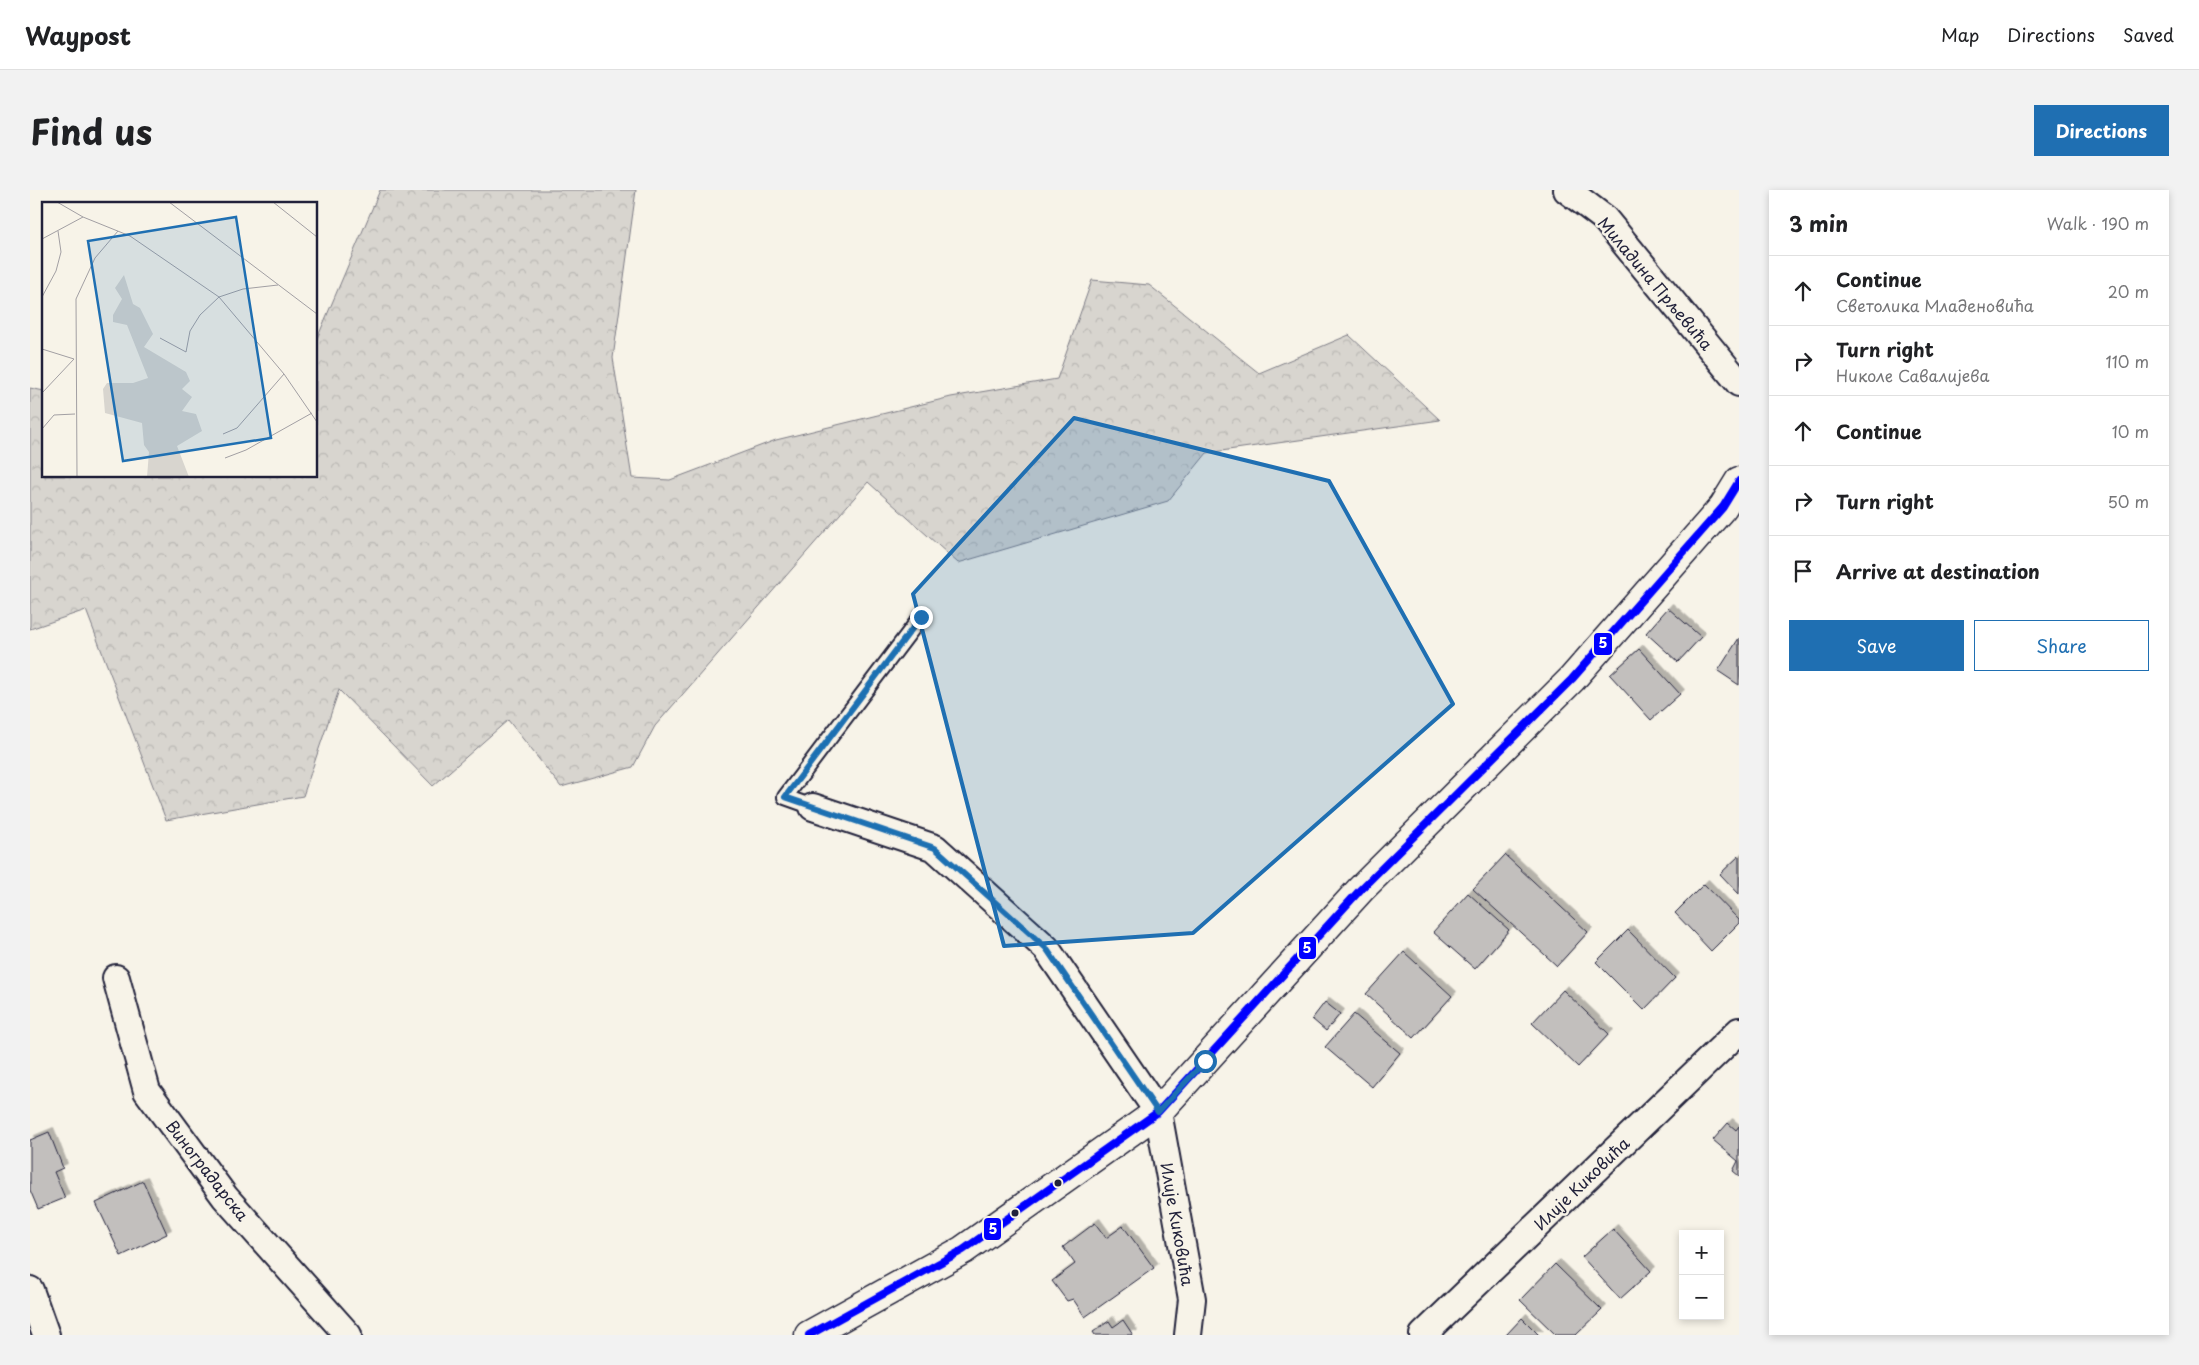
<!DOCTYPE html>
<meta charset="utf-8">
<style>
:root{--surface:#fff;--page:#f2f2f2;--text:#202124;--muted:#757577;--line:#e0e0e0;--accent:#1f6fb2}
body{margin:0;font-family:"Playpen Sans",sans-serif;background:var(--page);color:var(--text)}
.controls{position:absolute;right:15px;bottom:15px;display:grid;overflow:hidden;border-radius:0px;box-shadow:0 2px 8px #0003}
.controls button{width:45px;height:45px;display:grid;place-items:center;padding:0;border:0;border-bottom:1px solid var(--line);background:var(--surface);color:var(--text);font:25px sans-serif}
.stop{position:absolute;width:15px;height:15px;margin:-11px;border:4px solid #1f6fb2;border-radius:50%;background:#fff}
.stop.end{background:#1f6fb2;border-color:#fff;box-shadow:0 1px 5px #0008}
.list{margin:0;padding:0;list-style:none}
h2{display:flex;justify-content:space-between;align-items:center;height:65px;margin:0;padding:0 20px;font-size:21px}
h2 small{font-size:16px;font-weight:400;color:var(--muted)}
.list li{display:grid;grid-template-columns:32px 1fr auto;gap:15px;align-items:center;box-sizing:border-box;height:70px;padding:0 20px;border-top:1px solid var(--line)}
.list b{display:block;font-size:19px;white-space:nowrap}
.list p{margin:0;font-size:16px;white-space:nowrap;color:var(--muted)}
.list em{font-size:16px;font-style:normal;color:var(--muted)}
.actions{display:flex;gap:10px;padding:15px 20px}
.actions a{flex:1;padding:11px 0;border:1px solid var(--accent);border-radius:0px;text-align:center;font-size:18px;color:var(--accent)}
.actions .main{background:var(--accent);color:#fff}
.icon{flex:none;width:28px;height:28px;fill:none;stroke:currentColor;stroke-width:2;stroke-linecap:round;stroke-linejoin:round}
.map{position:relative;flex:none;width:1709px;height:1145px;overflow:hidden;border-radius:0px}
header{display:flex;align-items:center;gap:30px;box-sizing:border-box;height:70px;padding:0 25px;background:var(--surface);border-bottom:1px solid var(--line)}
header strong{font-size:24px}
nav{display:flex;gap:28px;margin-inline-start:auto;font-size:18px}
.intro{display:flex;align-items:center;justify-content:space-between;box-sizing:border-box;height:120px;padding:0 30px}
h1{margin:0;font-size:35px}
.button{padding:12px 22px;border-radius:0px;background:var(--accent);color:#fff;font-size:18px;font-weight:700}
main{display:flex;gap:30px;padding:0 30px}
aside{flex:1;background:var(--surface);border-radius:0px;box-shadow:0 2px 8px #0003}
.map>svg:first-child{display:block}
</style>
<header>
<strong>Waypost</strong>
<nav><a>Map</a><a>Directions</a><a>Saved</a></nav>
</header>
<div class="intro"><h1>Find us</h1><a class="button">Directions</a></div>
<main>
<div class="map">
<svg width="1709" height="1145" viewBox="0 0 1709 1145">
<defs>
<pattern id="forest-crowns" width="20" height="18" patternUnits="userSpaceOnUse" patternTransform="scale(1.25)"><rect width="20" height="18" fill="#d8d5cf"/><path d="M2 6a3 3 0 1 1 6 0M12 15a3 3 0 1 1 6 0" fill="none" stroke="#b9b7b3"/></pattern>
<filter id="shadow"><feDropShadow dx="4.5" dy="-4.5" stdDeviation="0" flood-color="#0004"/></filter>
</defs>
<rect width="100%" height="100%" fill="#f7f3e8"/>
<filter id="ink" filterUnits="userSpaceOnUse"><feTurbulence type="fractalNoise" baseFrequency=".02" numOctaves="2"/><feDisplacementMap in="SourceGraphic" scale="10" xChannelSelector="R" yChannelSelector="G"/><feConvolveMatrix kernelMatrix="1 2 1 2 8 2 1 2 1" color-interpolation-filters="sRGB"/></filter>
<g filter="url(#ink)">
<polygon fill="url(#forest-crowns)" stroke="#7d7c85" points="350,0 606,0 583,168 602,288 640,290 746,250 921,207 1027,189 1062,90 1119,95 1229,183 1319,145 1410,230 1177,263 1138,311 928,373 838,292 625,536 603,577 531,597 478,530 403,596 309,500 273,606 136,630 56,420 0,439 0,198 14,201 14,286 286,286 286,151"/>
<g fill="#c2bfbd" stroke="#22223b" filter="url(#shadow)">
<polygon points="1638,418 1671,447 1648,472 1616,443"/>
<polygon points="1709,448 1709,495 1688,481"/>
<polygon points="1609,459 1650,504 1621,530 1580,485"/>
<polygon points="1475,665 1558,742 1527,776 1443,699"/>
<polygon points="1709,666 1709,704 1690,684"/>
<polygon points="1674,694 1709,730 1709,733 1681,761 1645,723"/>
<polygon points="1438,703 1479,740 1445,779 1403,742"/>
<polygon points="1598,740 1645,788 1614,820 1566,772"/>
<polygon points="1374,762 1422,806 1384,848 1336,804"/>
<polygon points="1533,800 1579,844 1548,877 1502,833"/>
<polygon points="1295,812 1310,824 1296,841 1282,829"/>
<polygon points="1324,824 1370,863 1342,897 1295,857"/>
<polygon points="1698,933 1706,940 1709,936 1709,986 1703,981 1708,971 1683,950"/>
<polygon points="19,942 33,978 24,982 35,1008 8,1019 0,1000 0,950"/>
<polygon points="113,991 137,1044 91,1066 66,1013"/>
<polygon points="1065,1033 1076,1048 1093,1036 1124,1078 1055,1127 1043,1109 1037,1111 1022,1091 1045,1074 1033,1057"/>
<polygon points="1583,1039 1621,1081 1590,1109 1552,1067"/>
<polygon points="1525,1074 1572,1120 1546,1145 1526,1145 1490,1110"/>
<polygon points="1492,1128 1509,1145 1476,1145"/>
<polygon points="1093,1130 1103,1145 1065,1145 1063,1142 1079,1131 1083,1137"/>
</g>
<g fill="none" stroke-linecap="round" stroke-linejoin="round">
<defs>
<polyline id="lane" points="783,617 755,607 891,427"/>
<g id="street">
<polyline points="1537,0 1574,28 1709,193"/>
<polyline points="783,617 905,658 1016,758 1128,922 1162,1109 1158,1145"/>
<polyline points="86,788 117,901 195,1007 318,1145"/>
<polyline points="0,1100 16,1145"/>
<polyline points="1393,1145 1709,841"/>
</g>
<polyline id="secondary" points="779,1145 933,1060 1128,922 1331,699 1542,489 1693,317 1709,291"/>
</defs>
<use href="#lane" stroke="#22223b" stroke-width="18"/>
<use href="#street" stroke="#22223b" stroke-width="30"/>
<use href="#secondary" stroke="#22223b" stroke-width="31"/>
<use href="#lane" stroke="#f7f3e8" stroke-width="14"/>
<use href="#street" stroke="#f7f3e8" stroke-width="26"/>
<use href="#secondary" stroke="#f7f3e8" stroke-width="28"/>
<defs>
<polyline id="bus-1" points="779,1145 933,1060 1128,922 1331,699 1542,489 1693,317 1709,291"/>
</defs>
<use href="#bus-1" stroke="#f7f3e8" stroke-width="11"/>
<use href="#bus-1" stroke="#00f" stroke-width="8"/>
</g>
</g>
<g fill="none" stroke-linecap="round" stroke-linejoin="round" filter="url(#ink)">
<polyline stroke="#1f6fb2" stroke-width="6" points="891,427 755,607 905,658 1016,758 1128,922 1175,871"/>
</g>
<path fill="#1f6fb2" fill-opacity="0.2" stroke="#1f6fb2" stroke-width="4" stroke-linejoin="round" d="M1044,228L1299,291L1423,514L1163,743L974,756L883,404Z"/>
<g fill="#22223b" stroke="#f7f3e8" stroke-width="2">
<circle cx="1028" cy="993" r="4.5"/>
<circle cx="985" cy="1023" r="4.5"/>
</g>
<g text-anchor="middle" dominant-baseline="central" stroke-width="5" stroke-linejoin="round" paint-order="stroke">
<g font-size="16" fill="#22223b" stroke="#f7f3e8">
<text transform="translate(1626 93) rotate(50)">Миладина Прљевића</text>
<text transform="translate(178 980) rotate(52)">Виноградарска</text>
<text transform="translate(1551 993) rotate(-44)">Илије Киковића</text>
<text transform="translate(1148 1034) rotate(80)">Илије Киковића</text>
</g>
</g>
<g transform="translate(12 12)">
<rect width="275" height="275" fill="#f7f3e8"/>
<path d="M82,73L91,102L98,106L111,132L102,145L144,170L148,179L140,187L150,195L140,209L154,212L160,229L135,244L147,275H105L107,250L102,243L100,221L63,211L61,187L65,181H91L106,176L85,123L71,120V113L80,97L73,86Z" fill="#d8d5cf"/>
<path fill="none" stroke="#a29fa3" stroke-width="1" d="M15,0L41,15L88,34L177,95L242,172L275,220M127,0L275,112M231,0L275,35M0,37L41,15M0,95L14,69L19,50L16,29M118,136L144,150L148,129L158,113L177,95L201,87L236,83M0,147L32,157L0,191M0,227L12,213L33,212M181,232L195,226L242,172M183,256L204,248L270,211M35,275L34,97L53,56L76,29"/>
<path fill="#1f6fb2" fill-opacity="0.15" stroke="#1f6fb2" stroke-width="2.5" d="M194,15L229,236L81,259L46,39Z"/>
<rect width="275" height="275" fill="none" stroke="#22223b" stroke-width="2.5"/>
</g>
<g stroke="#f7f3e8" stroke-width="2">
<rect x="1563" y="442" width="20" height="24" rx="5" fill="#00f"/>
<rect x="1268" y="746" width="19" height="24" rx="5" fill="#00f"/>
<rect x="953" y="1027" width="19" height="24" rx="5" fill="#00f"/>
</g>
<g font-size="14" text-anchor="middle" font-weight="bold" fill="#fff">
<text x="1573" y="458">5</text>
<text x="1277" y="763">5</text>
<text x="963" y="1044">5</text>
</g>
</svg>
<div class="controls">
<button>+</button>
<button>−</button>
</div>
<div class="stop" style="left:1175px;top:871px"></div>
<div class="stop end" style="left:891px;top:427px"></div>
</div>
<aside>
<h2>3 min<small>Walk · 190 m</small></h2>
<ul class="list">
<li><svg class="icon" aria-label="ahead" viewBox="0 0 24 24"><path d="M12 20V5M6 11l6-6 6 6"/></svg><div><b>Continue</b><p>Светолика Младеновића</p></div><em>20 m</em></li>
<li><svg class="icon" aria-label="right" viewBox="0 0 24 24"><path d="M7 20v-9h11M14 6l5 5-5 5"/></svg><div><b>Turn right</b><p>Николе Савалијева</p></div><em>110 m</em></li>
<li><svg class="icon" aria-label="ahead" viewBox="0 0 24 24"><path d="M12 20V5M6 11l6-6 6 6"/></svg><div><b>Continue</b></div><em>10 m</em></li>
<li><svg class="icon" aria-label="right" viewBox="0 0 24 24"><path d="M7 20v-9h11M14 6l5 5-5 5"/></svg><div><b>Turn right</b></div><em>50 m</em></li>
<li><svg class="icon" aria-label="arrive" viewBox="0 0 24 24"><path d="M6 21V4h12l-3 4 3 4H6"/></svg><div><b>Arrive at destination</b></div></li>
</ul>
<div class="actions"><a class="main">Save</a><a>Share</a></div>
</aside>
</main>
